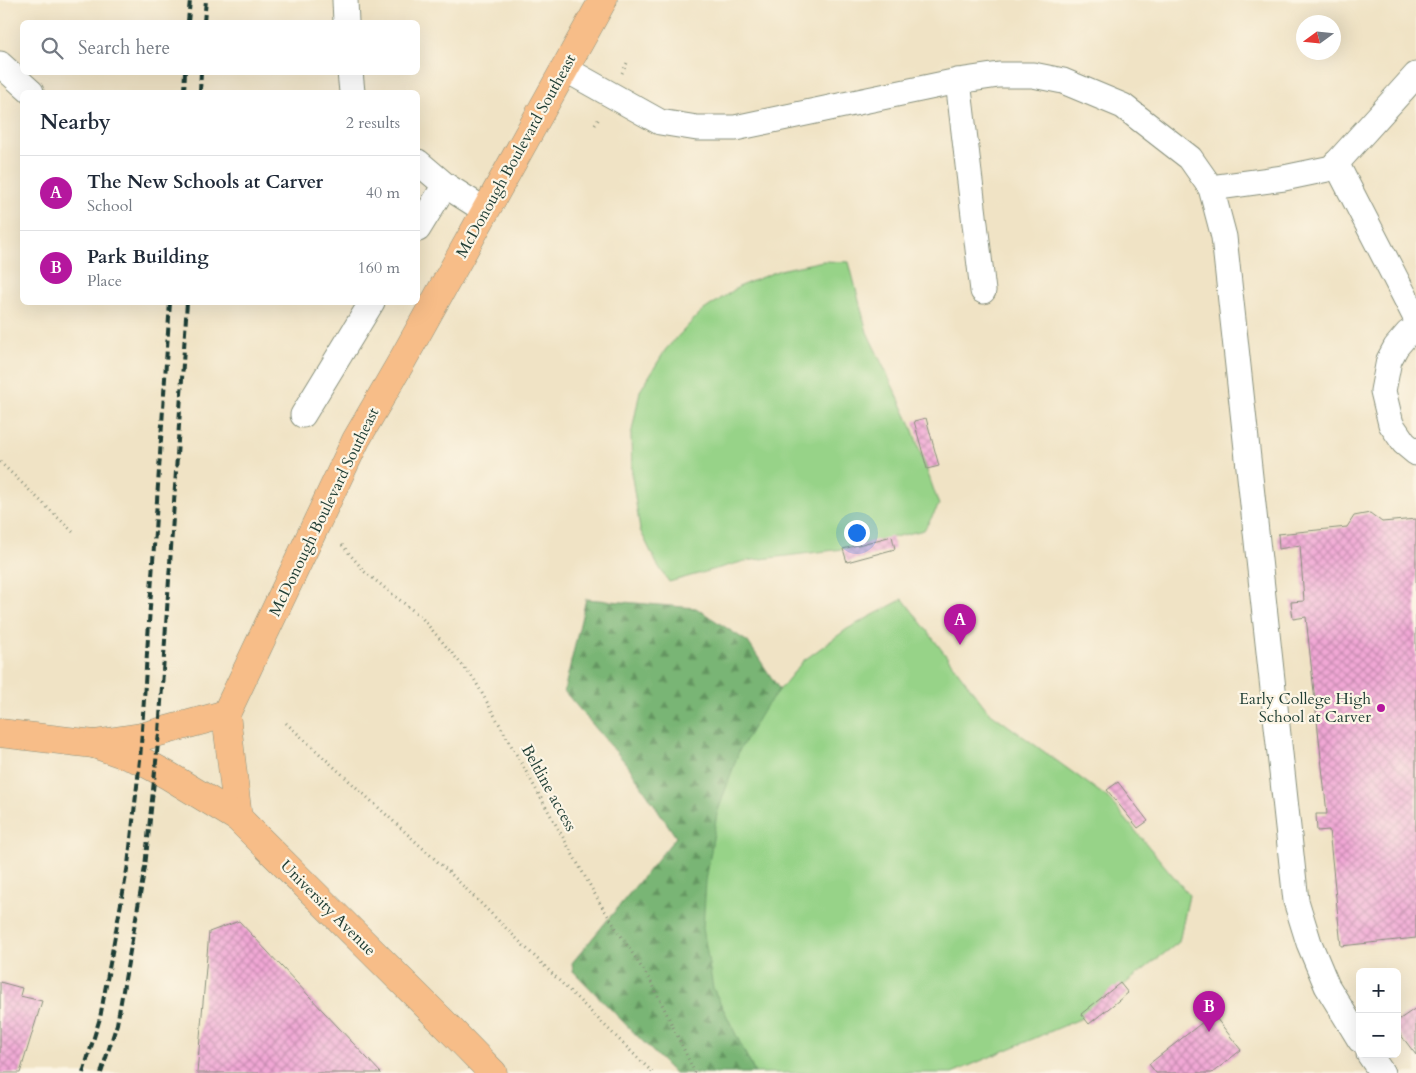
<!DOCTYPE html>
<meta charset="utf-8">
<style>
:root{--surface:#fff;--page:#f2f2f3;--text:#1f2937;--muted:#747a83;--line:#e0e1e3;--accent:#b5179e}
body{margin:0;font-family:Cardo,serif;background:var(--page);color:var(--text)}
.controls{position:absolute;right:15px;bottom:15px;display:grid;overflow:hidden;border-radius:8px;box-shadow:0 5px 20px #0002}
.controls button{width:45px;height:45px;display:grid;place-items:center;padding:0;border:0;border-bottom:1px solid var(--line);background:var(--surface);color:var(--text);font:25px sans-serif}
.compass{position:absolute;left:1296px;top:15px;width:45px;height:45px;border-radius:50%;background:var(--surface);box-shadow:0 5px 20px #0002;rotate:255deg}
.you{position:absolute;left:856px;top:532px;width:18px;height:18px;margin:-12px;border:4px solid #fff;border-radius:50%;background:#1a73e8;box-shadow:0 0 0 8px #1a73e833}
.badge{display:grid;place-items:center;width:32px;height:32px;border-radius:50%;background:var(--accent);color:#fff;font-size:16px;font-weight:700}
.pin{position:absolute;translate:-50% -41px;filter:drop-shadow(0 1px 2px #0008)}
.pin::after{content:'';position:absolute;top:26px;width:18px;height:15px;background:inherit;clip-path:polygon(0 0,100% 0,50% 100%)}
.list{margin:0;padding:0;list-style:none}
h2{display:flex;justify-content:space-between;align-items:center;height:65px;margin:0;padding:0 20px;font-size:21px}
h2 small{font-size:16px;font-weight:400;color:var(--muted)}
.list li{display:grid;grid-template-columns:32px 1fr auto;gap:15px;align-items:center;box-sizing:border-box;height:75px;padding:0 20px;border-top:1px solid var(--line)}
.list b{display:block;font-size:19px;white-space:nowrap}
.list p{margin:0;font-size:16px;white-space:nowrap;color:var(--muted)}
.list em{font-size:16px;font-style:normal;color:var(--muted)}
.icon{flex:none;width:28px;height:28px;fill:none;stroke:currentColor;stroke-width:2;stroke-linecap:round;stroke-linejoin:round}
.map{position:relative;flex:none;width:1416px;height:1073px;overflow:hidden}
.search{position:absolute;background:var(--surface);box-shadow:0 5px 20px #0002;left:20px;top:20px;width:400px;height:55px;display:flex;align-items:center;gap:12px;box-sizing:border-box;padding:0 18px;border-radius:8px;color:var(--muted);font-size:19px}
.panel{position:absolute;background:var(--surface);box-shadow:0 5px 20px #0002;left:20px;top:90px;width:400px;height:215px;border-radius:8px}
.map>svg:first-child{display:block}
</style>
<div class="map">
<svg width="1416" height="1073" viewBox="0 0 1416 1073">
<defs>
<pattern id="forest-firs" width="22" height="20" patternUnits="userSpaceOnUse" patternTransform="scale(1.25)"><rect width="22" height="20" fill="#79b574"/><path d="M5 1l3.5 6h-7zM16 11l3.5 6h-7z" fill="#639460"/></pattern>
<pattern id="building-cross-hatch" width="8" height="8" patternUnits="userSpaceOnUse" patternTransform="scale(1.25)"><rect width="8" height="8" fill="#f1a7d5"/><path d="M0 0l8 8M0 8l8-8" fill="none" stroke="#c389ae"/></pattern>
</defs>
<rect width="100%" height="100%" fill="#fcf5e5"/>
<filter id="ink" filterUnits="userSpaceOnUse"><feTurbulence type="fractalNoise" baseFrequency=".02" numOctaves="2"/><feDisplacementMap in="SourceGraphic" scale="10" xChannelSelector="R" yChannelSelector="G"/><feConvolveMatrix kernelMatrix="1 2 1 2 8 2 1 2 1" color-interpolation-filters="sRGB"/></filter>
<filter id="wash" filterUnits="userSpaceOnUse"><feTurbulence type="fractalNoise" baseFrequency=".0096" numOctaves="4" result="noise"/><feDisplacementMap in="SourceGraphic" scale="20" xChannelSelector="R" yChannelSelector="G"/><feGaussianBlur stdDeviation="1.12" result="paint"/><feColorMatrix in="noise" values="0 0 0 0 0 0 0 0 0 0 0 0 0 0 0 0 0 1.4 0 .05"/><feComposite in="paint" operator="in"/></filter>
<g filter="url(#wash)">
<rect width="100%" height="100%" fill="#f0e3c5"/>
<polygon fill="url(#forest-firs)" stroke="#4c7954" points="586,599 696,608 748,642 779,689 739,751 713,988 755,1073 674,1073 573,971 572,963 676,837 629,767 564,691"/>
<g fill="#97d388" stroke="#5b885e">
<polygon points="823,261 849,262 867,332 911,425 939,505 924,530 843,549 745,561 669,582 657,564 640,530 632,477 631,436 640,391 666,349 701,312 740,286 780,270"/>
<polygon points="903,599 988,711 1108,798 1189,895 1179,942 1080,1019 952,1073 755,1073 713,988 703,928 706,881 717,814 739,751 764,709 803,661 847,629"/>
</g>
<g id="blocks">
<g fill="url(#building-cross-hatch)">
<polygon points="926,418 939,466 927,469 914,421"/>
<polygon points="1370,513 1382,522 1416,519 1416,938 1341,946 1329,830 1317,831 1316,814 1327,814 1306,617 1293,619 1291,602 1304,601 1300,545 1279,549 1278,534 1347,527 1354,516"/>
<polygon points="892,536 895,549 847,562 843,549"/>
<polygon points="1118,782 1148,821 1138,828 1107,790"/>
<polygon points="239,921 381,1073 197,1073 209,932"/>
<polygon points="0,982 22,988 20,996 42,1001 20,1073 0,1073"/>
<polygon points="1120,983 1128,993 1089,1024 1081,1014"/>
<polygon points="1416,1008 1416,1055 1397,1030 1397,1021"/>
<polygon points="1213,1014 1241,1050 1212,1073 1156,1073 1149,1064"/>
</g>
</g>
</g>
<g filter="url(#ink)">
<use href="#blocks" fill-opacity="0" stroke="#88907c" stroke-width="1"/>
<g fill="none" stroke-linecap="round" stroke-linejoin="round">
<defs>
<g id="minor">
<polyline points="345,0 346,22"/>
<polyline points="0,64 31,92"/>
<polyline points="565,69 660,122 697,128 735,128 958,81 999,75 1033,75 1063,81 1123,106 1190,158 1211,188 1224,237 1296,901 1309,943 1327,986 1360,1040"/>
<polyline points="350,72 352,92"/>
<polyline points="958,81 983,291"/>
<polyline points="418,162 445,185 486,211"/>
<polyline points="1336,163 1416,318"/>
<polyline points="1211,188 1284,178 1332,168 1416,75"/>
<polyline points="418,229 445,185"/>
<polyline points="1416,329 1408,333 1396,347 1389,360 1383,391 1391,424 1404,443 1416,453"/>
<polyline points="303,415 372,302"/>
<polyline points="1369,1054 1382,1073"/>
</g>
<g id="major">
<polyline points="226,714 356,440 403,359 603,0"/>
<polyline points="226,714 238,818"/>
<polyline points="0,733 94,744 141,737 226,714"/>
<polyline points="94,744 140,760 169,776 238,818 447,1026 493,1073"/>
</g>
</defs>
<use href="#minor" stroke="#88907c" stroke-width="27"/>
<use href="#major" stroke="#88907c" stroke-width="29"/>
<g stroke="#88907c" stroke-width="3" stroke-dasharray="1 4" stroke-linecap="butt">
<polyline points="622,73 628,61"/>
<polyline points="595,125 600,117"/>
<polyline points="0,462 74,533"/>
<polyline points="342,545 365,572 421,617 474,679 601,905 653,985 695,1073"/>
<polyline points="286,723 450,873 653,1073"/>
</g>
<use href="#minor" stroke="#fff" stroke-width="25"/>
<use href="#major" stroke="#f7bd88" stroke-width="28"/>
<g stroke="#1f3d34" stroke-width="4" stroke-dasharray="8 4" stroke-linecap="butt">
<polyline points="188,22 190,0"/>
<polyline points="204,22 206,0"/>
<polyline points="184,92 185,72"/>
<polyline points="200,92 201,72"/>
<polyline points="83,1073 100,1018 128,865 140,760 170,302"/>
<polyline points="101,1073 117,1024 145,867 159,733 187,302"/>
</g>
</g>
</g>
<circle fill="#b5179e" stroke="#fcf5e5" stroke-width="2" cx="1381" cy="708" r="5"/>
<g text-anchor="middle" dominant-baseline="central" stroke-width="4.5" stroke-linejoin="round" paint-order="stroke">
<g font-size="16" fill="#1f3d34" stroke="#fcf5e5">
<text transform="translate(516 156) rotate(-61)">McDonough Boulevard Southeast</text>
<text transform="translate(324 512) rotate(-64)">McDonough Boulevard Southeast</text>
<text transform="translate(549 788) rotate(61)">Beltline access</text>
<text transform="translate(328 908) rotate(45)">University Avenue</text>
</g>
<g font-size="16" fill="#1f3d34" stroke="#fcf5e5" text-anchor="end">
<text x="1371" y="699">Early College High<tspan x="1371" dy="18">School at Carver</tspan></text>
</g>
</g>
</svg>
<div class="controls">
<button>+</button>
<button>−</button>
</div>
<svg class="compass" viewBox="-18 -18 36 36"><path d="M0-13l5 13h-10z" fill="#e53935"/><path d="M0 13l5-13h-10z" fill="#747a83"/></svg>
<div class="you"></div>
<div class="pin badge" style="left:960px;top:645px">A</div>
<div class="pin badge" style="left:1209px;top:1032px">B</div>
<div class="search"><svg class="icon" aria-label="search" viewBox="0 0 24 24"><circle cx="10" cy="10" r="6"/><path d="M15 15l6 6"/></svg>Search here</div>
<section class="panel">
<h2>Nearby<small>2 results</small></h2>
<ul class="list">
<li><span class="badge">A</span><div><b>The New Schools at Carver</b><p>School</p></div><em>40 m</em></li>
<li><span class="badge">B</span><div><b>Park Building</b><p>Place</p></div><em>160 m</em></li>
</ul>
</section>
</div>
